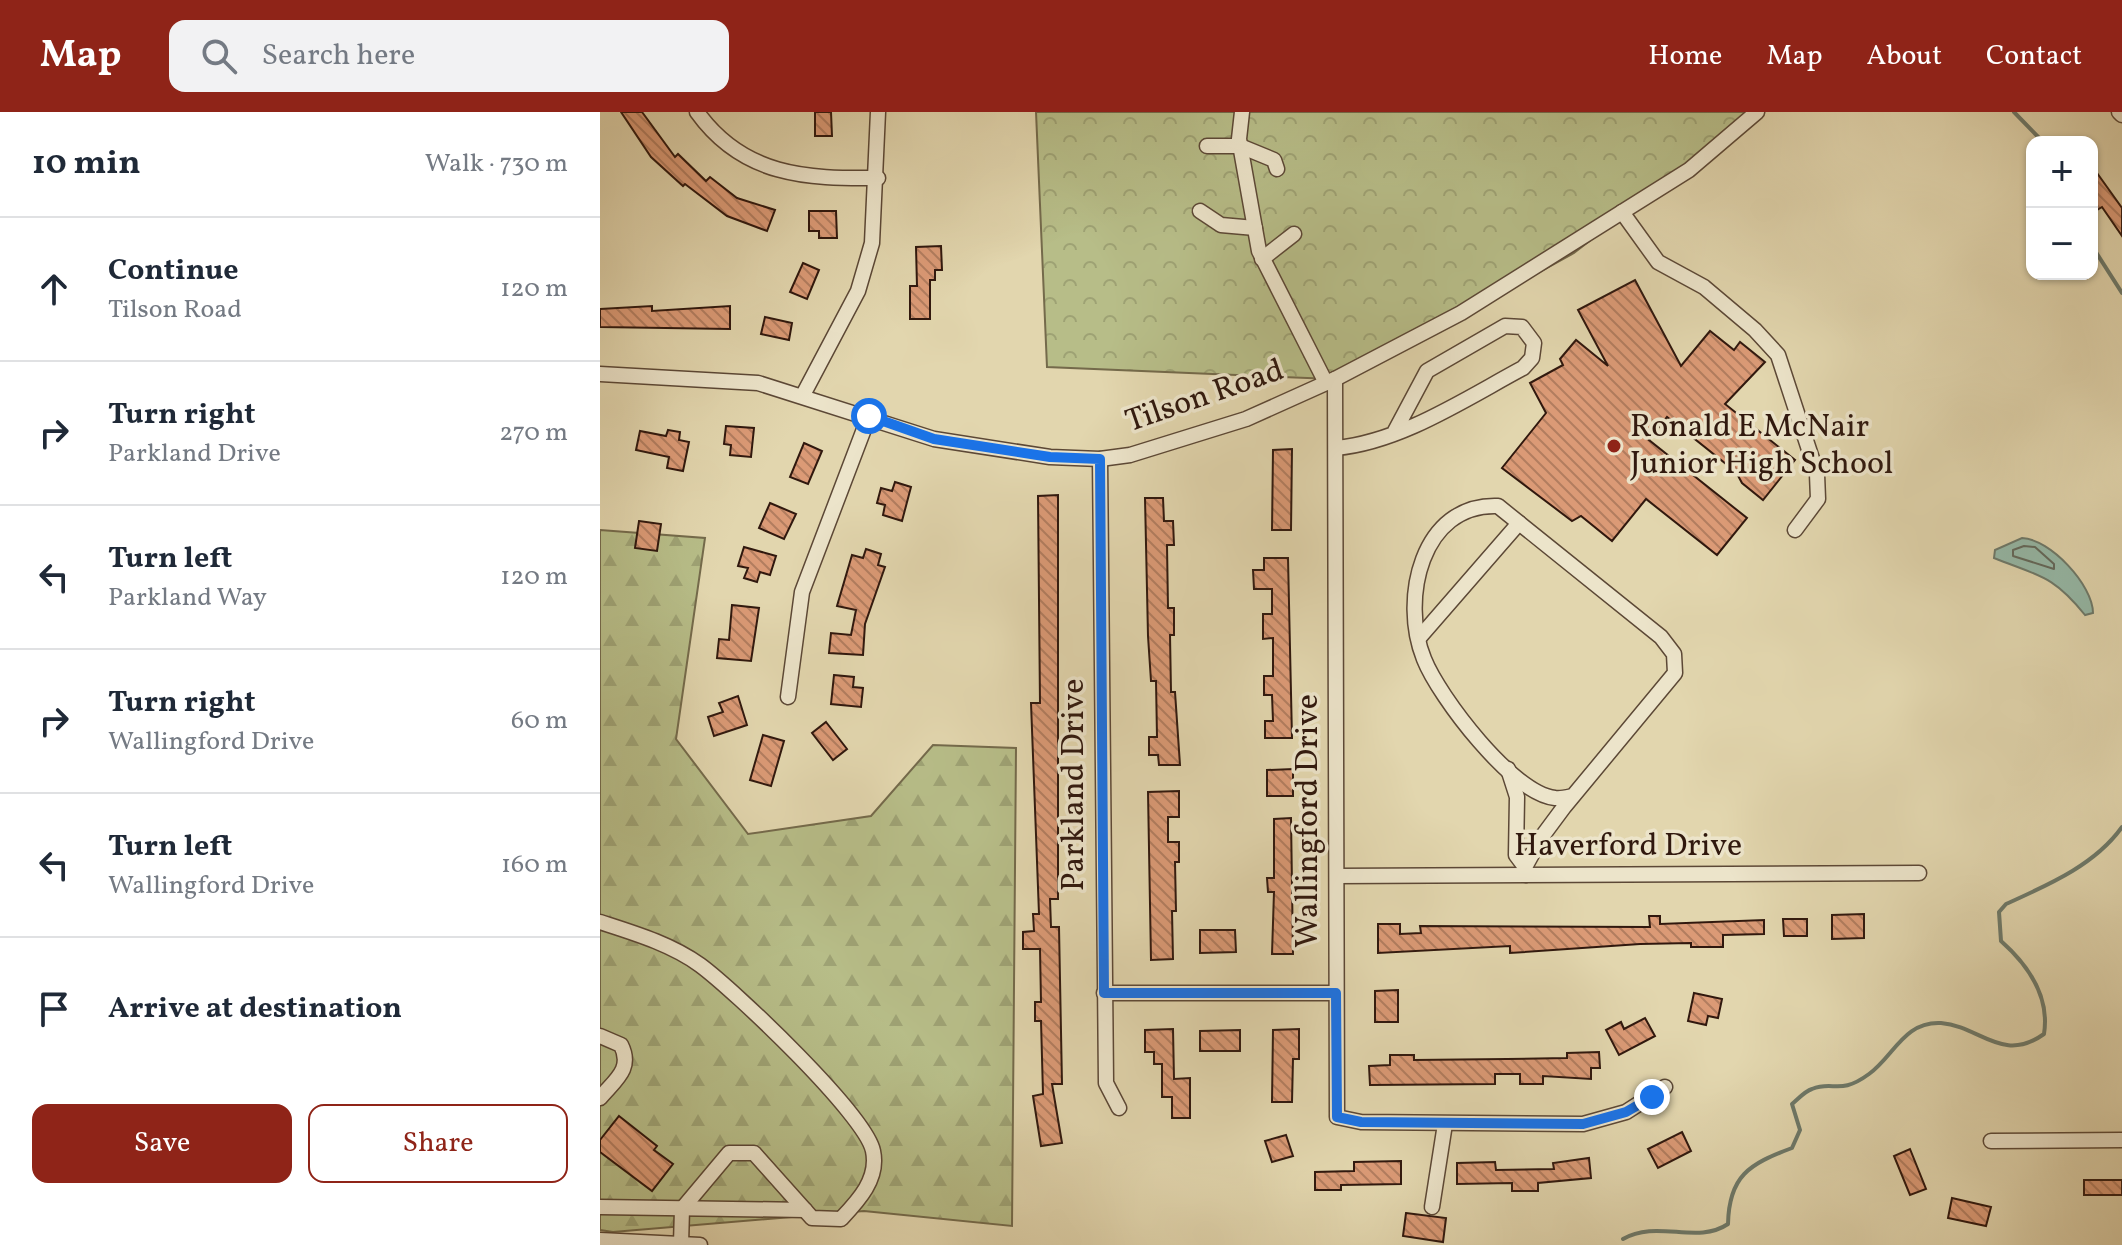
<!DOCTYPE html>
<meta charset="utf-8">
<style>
:root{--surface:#fff;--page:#f2f2f3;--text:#1f2937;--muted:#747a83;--line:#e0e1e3;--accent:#8f2418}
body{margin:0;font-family:Vollkorn,serif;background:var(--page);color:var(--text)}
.controls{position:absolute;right:24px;top:24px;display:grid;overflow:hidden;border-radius:16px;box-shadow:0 2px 6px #0004}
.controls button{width:72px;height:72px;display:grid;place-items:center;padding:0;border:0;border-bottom:2px solid var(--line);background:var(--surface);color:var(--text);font:40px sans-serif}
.stop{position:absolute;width:24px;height:24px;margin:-18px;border:6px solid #1a73e8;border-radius:50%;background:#fff}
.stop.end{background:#1a73e8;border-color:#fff;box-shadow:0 2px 8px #0008}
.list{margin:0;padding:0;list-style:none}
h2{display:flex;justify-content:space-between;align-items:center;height:104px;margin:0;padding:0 32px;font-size:34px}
h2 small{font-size:26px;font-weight:400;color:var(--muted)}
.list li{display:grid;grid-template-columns:52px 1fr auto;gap:24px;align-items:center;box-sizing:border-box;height:144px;padding:0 32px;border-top:2px solid var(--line)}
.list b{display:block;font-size:30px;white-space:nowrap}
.list p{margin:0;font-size:26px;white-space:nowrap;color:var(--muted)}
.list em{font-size:26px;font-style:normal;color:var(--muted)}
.actions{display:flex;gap:16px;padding:24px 32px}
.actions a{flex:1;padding:18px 0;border:2px solid var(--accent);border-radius:16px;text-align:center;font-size:28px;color:var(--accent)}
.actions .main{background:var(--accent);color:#fff}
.icon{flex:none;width:44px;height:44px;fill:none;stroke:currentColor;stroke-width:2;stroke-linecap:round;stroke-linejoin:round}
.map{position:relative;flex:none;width:1522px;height:1133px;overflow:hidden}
header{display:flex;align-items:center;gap:48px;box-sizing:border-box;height:112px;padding:0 40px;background:var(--accent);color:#fff}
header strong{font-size:38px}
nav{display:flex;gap:44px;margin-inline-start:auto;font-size:28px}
.search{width:560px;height:72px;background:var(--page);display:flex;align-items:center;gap:20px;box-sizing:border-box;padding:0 28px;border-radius:16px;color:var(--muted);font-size:30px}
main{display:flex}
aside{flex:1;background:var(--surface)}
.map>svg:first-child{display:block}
</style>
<header>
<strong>Map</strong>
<div class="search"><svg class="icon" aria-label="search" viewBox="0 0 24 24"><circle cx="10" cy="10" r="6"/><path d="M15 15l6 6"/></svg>Search here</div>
<nav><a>Home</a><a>Map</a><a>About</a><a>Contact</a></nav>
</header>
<main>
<aside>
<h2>10 min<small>Walk · 730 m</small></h2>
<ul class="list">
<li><svg class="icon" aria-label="ahead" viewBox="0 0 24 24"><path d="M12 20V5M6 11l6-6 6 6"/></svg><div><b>Continue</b><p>Tilson Road</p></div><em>120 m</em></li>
<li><svg class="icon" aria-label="right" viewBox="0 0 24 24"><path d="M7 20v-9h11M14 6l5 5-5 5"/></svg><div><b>Turn right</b><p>Parkland Drive</p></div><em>270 m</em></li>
<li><svg class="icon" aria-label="left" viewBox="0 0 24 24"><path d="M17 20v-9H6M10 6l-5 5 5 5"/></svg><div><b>Turn left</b><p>Parkland Way</p></div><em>120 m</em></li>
<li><svg class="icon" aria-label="right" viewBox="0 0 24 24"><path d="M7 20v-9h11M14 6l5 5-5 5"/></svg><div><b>Turn right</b><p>Wallingford Drive</p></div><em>60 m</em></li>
<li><svg class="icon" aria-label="left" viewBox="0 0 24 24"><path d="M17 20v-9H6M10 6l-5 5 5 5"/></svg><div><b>Turn left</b><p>Wallingford Drive</p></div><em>160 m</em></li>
<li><svg class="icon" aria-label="arrive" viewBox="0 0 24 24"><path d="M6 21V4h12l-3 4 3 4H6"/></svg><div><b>Arrive at destination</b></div></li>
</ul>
<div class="actions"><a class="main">Save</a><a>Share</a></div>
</aside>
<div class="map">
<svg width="1522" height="1133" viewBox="0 0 1522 1133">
<defs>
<pattern id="forest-firs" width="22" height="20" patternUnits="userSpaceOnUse" patternTransform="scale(2)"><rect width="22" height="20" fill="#b7bd88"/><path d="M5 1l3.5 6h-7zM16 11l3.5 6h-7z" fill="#9ea274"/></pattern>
<pattern id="park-crowns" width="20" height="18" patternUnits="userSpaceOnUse" patternTransform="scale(2)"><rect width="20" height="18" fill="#b7bd88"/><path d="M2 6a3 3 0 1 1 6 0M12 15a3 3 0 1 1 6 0" fill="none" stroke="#9ea274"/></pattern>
<pattern id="building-back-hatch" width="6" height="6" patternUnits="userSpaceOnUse" patternTransform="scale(2)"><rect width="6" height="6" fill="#db9a76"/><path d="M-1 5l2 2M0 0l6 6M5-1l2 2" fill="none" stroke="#b27d5f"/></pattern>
</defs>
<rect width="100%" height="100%" fill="#e2d6ae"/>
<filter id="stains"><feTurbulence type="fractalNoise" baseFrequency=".0025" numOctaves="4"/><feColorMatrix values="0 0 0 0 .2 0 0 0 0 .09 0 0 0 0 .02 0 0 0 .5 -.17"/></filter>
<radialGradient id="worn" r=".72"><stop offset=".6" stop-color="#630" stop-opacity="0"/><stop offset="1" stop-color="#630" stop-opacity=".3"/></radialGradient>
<polygon fill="url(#forest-firs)" stroke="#746a4b" stroke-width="2" points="0,418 105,426 76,627 148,722 271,704 333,633 416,636 412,1114 264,1099 13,1120 0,1118"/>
<polygon fill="url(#park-crowns)" stroke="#746a4b" stroke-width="2" points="436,0 1152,0 1135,17 974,141 827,222 732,267 447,255"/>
<path fill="#95b9a8" stroke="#6d796a" stroke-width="2" d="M1422,426C1450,427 1493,473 1493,501L1485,503C1453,463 1439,464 1394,446L1395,438Z"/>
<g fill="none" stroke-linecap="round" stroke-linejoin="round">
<polygon stroke="#62685b" stroke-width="2" points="1424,434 1435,435 1454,452 1454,457 1413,444 1413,438"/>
<g stroke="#6d796a" stroke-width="4">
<polyline points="1414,0 1443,30"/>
<polyline points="1492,134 1522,181"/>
<path d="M1023,1127C1057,1107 1097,1133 1128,1112C1129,1064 1149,1052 1192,1036L1200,1018L1192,992C1198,987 1205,979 1212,977C1234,968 1239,984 1269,962C1294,944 1304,909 1341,911C1380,914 1402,952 1444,922C1450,884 1428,853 1401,829L1399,800L1406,792C1448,773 1495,753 1522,715"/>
</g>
</g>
<g fill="url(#building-back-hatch)" stroke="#30180e" stroke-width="2">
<polygon points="21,0 42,0 75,45 78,42 106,69 110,65 137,86 175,98 167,119 127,104 85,72 83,74 51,45"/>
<polygon points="215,0 231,0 232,24 215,24"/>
<polygon points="1492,54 1522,96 1522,124 1502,95 1497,98 1492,92"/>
<polygon points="209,99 236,99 237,126 219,126 219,119 209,119"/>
<polygon points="341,134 342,158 335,158 335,168 330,168 330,207 310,207 310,174 317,174 316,135"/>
<polygon points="203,151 219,158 207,187 190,180"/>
<polygon points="1035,168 1081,254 1110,219 1134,238 1140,230 1165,250 1125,292 1195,348 1163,388 1142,371 1136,360 1067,305 1049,328 1147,406 1117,443 1046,387 1012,429 981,404 972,409 902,356 946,301 930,271 963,253 960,247 976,228 1008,254 978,198"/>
<polygon points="52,194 52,199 130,194 130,217 0,215 0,197"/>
<polygon points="165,205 192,211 189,228 161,222"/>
<polygon points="126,314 154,316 151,345 130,343 131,333 124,332"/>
<polygon points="68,318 80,320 79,328 89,330 83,359 67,356 69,345 36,338 40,319 66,324"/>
<polygon points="204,331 222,339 208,372 190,365"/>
<polygon points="692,337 691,418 672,418 673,338"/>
<polygon points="295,370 311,375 302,409 283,403 285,393 277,391 281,376 292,379"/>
<polygon points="458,383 458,787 450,787 451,815 459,815 462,972 452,972 462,1031 441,1034 433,984 443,982 441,909 435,909 435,890 441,890 440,837 423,837 423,820 434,819 433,802 439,802 431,591 440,591 438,384"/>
<polygon points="545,386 563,386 564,409 573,409 574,433 567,433 568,496 574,496 574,523 570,523 571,580 575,580 580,653 559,653 558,643 549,643 549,625 557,625 556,569 551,569 548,524"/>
<polygon points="170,391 196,402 184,427 159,416"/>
<polygon points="39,409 61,412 57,439 35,436"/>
<polygon points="144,435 176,444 170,463 160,460 157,470 144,466 148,456 138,454"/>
<polygon points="266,437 281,442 278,453 285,455 265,512 263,543 229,541 231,521 251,523 256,498 237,494 252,443 263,446"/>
<polygon points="664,446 688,446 692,626 665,626 665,609 673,609 672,583 664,583 664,564 673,564 673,526 663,527 663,502 672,502 672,477 654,477 653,458 664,458"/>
<polygon points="132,493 159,496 151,549 117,546 119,527 129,528"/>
<polygon points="234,563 254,565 253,575 263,576 261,595 231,592"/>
<polygon points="138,584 147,613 114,624 108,605 123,600 119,591"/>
<polygon points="226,610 247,637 233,648 212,621"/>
<polygon points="163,623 184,629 171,674 150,668"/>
<polygon points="693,657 693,684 667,684 667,658"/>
<polygon points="579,679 579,705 568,705 568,730 579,730 579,750 575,750 576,799 572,799 573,847 551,848 548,680"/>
<polygon points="691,706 693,842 672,842 674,780 668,780 667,766 674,766 674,707"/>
<polygon points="1264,802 1264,826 1232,827 1232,803"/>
<polygon points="1049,804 1060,804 1060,812 1164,808 1164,822 1123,823 1123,835 1091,835 1091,831 1040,832 910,841 910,834 778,841 778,812 800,812 800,822 821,821 820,814 1050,815"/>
<polygon points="1183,807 1207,807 1207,824 1184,824"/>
<polygon points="600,818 635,818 636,840 600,841"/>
<polygon points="798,878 798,910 775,910 775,879"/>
<polygon points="1094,881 1122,887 1118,906 1108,904 1106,913 1088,909"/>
<polygon points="1045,906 1055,924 1019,943 1006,918 1021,910 1024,917"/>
<polygon points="573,917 574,967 590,966 590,1006 572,1006 572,985 562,985 562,952 554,952 554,940 545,940 545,918"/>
<polygon points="699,917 699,947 693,947 692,990 672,990 673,918"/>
<polygon points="640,918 640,939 600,939 600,919"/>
<polygon points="999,940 1000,956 991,956 991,967 943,964 943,972 920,972 920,962 895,962 895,972 770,973 769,954 790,953 790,943 814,943 814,948 907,947 967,946 967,941"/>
<polygon points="19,1004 57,1034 54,1038 73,1052 52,1079 0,1040 0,1028"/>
<polygon points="1082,1020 1091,1039 1058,1056 1048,1037"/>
<polygon points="686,1023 693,1044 672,1050 665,1029"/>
<polygon points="1310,1037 1326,1077 1310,1083 1294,1044"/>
<polygon points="989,1046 991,1066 938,1071 938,1079 912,1079 912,1071 857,1072 857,1051 895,1050 896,1058 954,1057 953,1051"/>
<polygon points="801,1049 801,1072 741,1073 741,1078 715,1078 715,1060 754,1059 754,1050"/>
<rect x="1484" y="1068" width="38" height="15"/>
<polygon points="1352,1086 1391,1095 1386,1114 1348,1106"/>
<polygon points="806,1101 846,1106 843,1130 803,1124"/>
</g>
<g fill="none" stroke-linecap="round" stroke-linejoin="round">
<defs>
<g id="minor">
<path d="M97,0C143,64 206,67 278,66"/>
<polyline points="642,0 639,27 659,139 726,271"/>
<polyline points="1519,0 1522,3"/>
<polyline points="607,34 640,34 674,48 677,57"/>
<polyline points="600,99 621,113 655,116"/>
<polyline points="1022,100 1058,150 1104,175 1155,218 1178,243 1217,362 1218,387 1195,418"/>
<polyline points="662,147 694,122"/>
<polyline points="0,262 158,271 334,327 450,345 500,347 530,343 646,307 735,267 861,201 1089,58 1157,0"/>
<polyline points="735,267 737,1005 761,1010 983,1012 1026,1000 1065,975"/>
<polyline points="203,283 258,179 272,131 278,0"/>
<path d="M736,336C801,330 865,287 923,256L932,246L934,231L922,215L905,214L827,259L795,319"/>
<polyline points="500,347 506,971 519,996"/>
<polyline points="819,526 919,411"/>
<polyline points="188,585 202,480 269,304"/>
<polyline points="908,657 917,685 916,743 925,755 926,763"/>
<path d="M925,755L941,726L964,695L1075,561L1074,542L1061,525L898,394C821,391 800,488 824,547C839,585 913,682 955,686C960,687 968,685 973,684"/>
<polyline points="737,764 1319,761"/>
<path d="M0,810C34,821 71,832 100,853C134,878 266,1003 273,1039C279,1067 258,1089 241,1107L212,1106L154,1041H129L82,1097L81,1132"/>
<polyline points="504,881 736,881"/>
<path d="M0,924L21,933C33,957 15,968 0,986"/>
<polyline points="1391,1029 1522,1028"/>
<polyline points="0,1095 205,1098"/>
<polyline points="832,1095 845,1012"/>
<polyline points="0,1128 100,1133"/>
</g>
</defs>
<use href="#minor" stroke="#5c4836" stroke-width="17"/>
<use href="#minor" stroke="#ece4ca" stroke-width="14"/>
</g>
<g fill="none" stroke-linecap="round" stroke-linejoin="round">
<polyline stroke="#1a73e8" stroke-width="10" points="269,304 334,327 450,345 500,347 504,881 736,881 737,1005 761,1010 983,1012 1026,1000 1052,985"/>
</g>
<circle fill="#8f2418" stroke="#ece4ca" stroke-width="3" cx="1014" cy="334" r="8"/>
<g text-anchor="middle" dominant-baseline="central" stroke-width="7" stroke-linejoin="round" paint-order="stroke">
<g font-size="32" fill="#30180e" stroke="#ece4ca">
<text transform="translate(605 285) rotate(-19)">Tilson Road</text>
<text transform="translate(475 673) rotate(-90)">Parkland Drive</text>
<text transform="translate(709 709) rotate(-90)">Wallingford Drive</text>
<text x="1028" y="735">Haverford Drive</text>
</g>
<g font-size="32" fill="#30180e" stroke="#ece4ca" text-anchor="start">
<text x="1030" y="316">Ronald E McNair<tspan x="1030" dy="37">Junior High School</tspan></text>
</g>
</g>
<rect width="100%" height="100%" filter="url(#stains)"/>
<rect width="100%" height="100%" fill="url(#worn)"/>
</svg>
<div class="controls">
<button>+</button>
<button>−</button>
</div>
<div class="stop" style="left:269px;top:304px"></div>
<div class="stop end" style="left:1052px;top:985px"></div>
</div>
</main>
